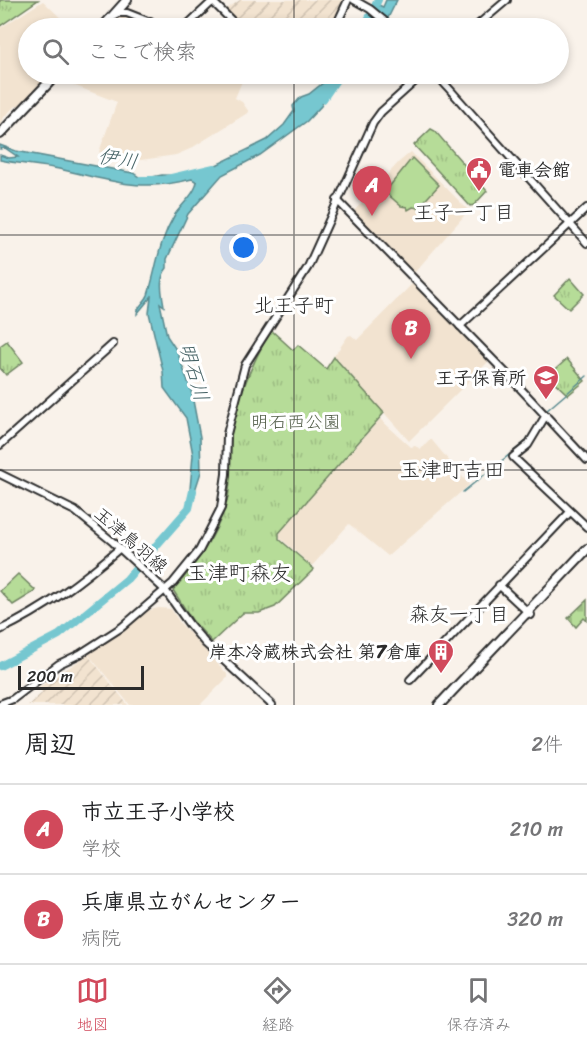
<!DOCTYPE html>
<html lang="ja">
<meta charset="utf-8">
<style>
:root{--surface:#fff;--page:#f2f2f2;--text:#202124;--muted:#757577;--line:#e0e0e0;--accent:#d1495b}
body{margin:0;font-family:Sriracha,"Klee One",sans-serif;background:var(--page);color:var(--text)}
.scale{position:absolute;left:18px;bottom:15px;width:126px;box-sizing:border-box;padding-left:6px;border:3px solid #2b2b2b;border-top:0;font-size:16px;line-height:21px;white-space:nowrap;color:#2b2b2b;-webkit-text-stroke:4px #fff;paint-order:stroke}
.you{position:absolute;left:244px;top:248px;width:21px;height:21px;margin:-15px;border:4px solid #fff;border-radius:50%;background:#1a73e8;box-shadow:0 0 0 9px #1a73e833}
.badge{display:grid;place-items:center;width:39px;height:39px;border-radius:50%;background:var(--accent);color:#fff;font-size:20px;font-weight:700}
.pin{position:absolute;translate:-50% -50px;filter:drop-shadow(0 2px 3px #0008)}
.pin::after{content:'';position:absolute;top:32px;width:21px;height:18px;background:inherit;clip-path:polygon(0 0,100% 0,50% 100%)}
.list{margin:0;padding:0;list-style:none}
h2{display:flex;justify-content:space-between;align-items:center;height:78px;margin:0;padding:0 24px;font-size:26px}
h2 small{font-size:20px;font-weight:400;color:var(--muted)}
.list li{display:grid;grid-template-columns:39px 1fr auto;gap:18px;align-items:center;box-sizing:border-box;height:90px;padding:0 24px;border-top:2px solid var(--line)}
.list b{display:block;font-size:22px;white-space:nowrap}
.list p{margin:0;font-size:20px;white-space:nowrap;color:var(--muted)}
.list em{font-size:20px;font-style:normal;color:var(--muted)}
.icon{flex:none;width:33px;height:33px;fill:none;stroke:currentColor;stroke-width:2;stroke-linecap:round;stroke-linejoin:round}
.map{position:relative;flex:none;width:587px;height:705px;overflow:hidden}
.search{position:absolute;background:var(--surface);box-shadow:0 3px 9px #0003;left:18px;right:18px;top:18px;height:66px;display:flex;align-items:center;gap:15px;box-sizing:border-box;padding:0 21px;border-radius:33px;color:var(--muted);font-size:22px}
.sheet{height:258px;background:var(--surface)}
nav{display:flex;justify-content:space-around;align-items:center;box-sizing:border-box;height:84px;border-top:2px solid var(--line);background:var(--surface);font-size:16px;color:var(--muted)}
nav a{display:grid;justify-items:center;gap:3px}
nav .on{color:var(--accent)}
.map>svg:first-child{display:block}
</style>
<div class="map">
<svg width="587" height="705" viewBox="0 0 587 705">
<defs>
<pattern id="industrial-furrows" width="10" height="10" patternUnits="userSpaceOnUse" patternTransform="scale(1.5)"><rect width="10" height="10" fill="#f2e3d0"/><path d="M-1 1l2-2M0 10L10 0M9 11l2-2" fill="none" stroke="#d0c3b3"/></pattern>
<pattern id="grass-tufts" width="24" height="20" patternUnits="userSpaceOnUse" patternTransform="scale(1.5)"><rect width="24" height="20" fill="#b6dc98"/><path d="M3 7l-1-3M5 7V3M7 7l1-3M15 17l-1-3M17 17v-4M19 17l1-3" fill="none" stroke="#9dbd83"/></pattern>
<pattern id="cemetery-stones" width="16" height="16" patternUnits="userSpaceOnUse" patternTransform="scale(1.5)"><rect width="16" height="16" fill="#b6dc98"/><path d="M2 7V4a2 2 0 0 1 4 0v3zM10 15v-3a2 2 0 0 1 4 0v3z" fill="#9dbd83"/></pattern>
</defs>
<rect width="100%" height="100%" fill="#f9f2ea"/>
<filter id="ink" filterUnits="userSpaceOnUse"><feTurbulence type="fractalNoise" baseFrequency=".0167" numOctaves="2"/><feDisplacementMap in="SourceGraphic" scale="12" xChannelSelector="R" yChannelSelector="G"/><feConvolveMatrix kernelMatrix="1 2 1 2 8 2 1 2 1" color-interpolation-filters="sRGB"/></filter>
<g filter="url(#ink)">
<g fill="#f2e3d0">
<polygon points="43,1 71,28 28,28 28,74 50,74 20,105 14,107 4,117 0,126 0,28"/>
<polygon points="124,17 126,18 151,28 110,28 118,19"/>
<polygon points="85,74 245,74 235,98 242,102 249,112 190,149 176,155 141,160 99,152 117,102 73,85"/>
<polygon points="411,152 467,209 463,217 414,273 354,211 399,162"/>
<polygon points="413,283 488,362 409,441 334,356 348,336 351,335 357,340"/>
<polygon points="380,419 411,447 415,446 421,449 431,439 469,485 388,556 349,524 312,566 280,538 280,533"/>
<polygon points="159,608 171,609 180,623 227,674 227,678 200,705 130,705 88,654 124,630 146,611"/>
</g>
<g fill="url(#industrial-furrows)">
<polygon points="240,0 344,0 331,28 258,28 235,19 225,10"/>
<polygon points="88,655 128,705 28,705 42,693 39,687"/>
</g>
<g fill="url(#grass-tufts)" stroke="#708462" stroke-width="1.5">
<polygon points="0,0 38,0 0,26"/>
<polygon points="431,129 435,131 487,191 474,205 470,206 414,145"/>
<polygon points="570,278 584,294 569,309 554,295"/>
<path d="M271,330L293,350L298,345L326,369L334,357L384,413L279,533V539L314,569L275,607L259,613H243L212,642L192,620L173,590C196,565 215,538 226,505C233,484 228,463 230,442C235,401 251,365 271,330Z"/>
<polygon points="7,341 23,362 6,375 0,368 0,346"/>
<polygon points="567,359 585,381 568,395 548,376"/>
<polygon points="18,574 35,590 34,592 13,605 0,591"/>
</g>
<polygon fill="url(#cemetery-stones)" stroke="#708462" stroke-width="1.5" points="587,600 587,621 584,618 576,627 568,618"/>
<polygon fill="#b6dc98" stroke="#708462" stroke-width="1.5" points="412,158 439,185 418,208 413,207 408,210 407,207 401,206 385,192"/>
<g fill="#76c7d0" stroke="#58898e" stroke-width="1.5">
<polygon points="386,0 397,0 383,28 375,28 374,18 369,8 374,3 383,7"/>
<path d="M334,74H344L336,79L321,106L307,121L260,155L222,175L215,183L188,214L167,259V268C158,279 162,293 164,306L160,303L167,336L177,351L191,390L200,437L201,472L191,503L190,489L193,455L191,444L186,418L164,388L163,371L149,313L151,297L137,314C137,306 145,303 148,295C157,267 158,243 174,216C181,205 195,194 197,182L192,179C138,193 111,180 59,169C40,165 19,164 0,160V155L9,158L18,157L5,148L0,149V145L16,151L133,173L142,179L162,175L191,176L204,171L267,140L284,125L294,111L293,106L301,97L309,94Z"/>
</g>
<g fill="none" stroke-linecap="round" stroke-linejoin="round">
<g stroke="#58898e" stroke-width="1.5">
<polyline points="546,411 587,376"/>
<polyline points="463,492 525,442 543,415"/>
</g>
<g stroke="#76c7d0" stroke-width="8">
<polyline points="364,28 378,0"/>
<polyline points="323,99 340,74"/>
<polyline points="141,180 163,180 214,168"/>
<polyline points="0,666 59,635 127,579 189,508 193,491"/>
</g>
<defs>
<g id="tertiary">
<polyline points="354,0 370,9 393,28"/>
<polyline points="212,1 232,21 248,28"/>
<polyline points="117,13 127,13 165,28"/>
<polyline points="184,28 214,0"/>
<polyline points="335,28 348,0"/>
<polyline points="474,28 507,0"/>
<polyline points="436,74 587,243"/>
<polyline points="337,200 504,371 587,460"/>
<polyline points="460,326 587,208"/>
<polyline points="546,415 528,445 513,457 587,527"/>
<polyline points="0,445 113,344"/>
<polyline points="0,474 75,511 113,542 165,590 189,624 205,643 272,705"/>
<polyline points="499,585 531,615"/>
<path d="M0,630C45,609 83,580 120,548"/>
<polyline points="410,680 570,512"/>
<polyline points="0,704 13,699 59,664 80,654 122,627 173,583 199,551 221,508 226,474 227,434 245,365 308,267 373,123 381,112 423,74"/>
</g>
<g id="primary">
<polyline points="102,28 127,0"/>
<polyline points="0,134 57,74"/>
</g>
<polyline id="trunk" points="439,705 587,549"/>
</defs>
<use href="#tertiary" stroke="#2b2b2b" stroke-width="10"/>
<use href="#primary" stroke="#2b2b2b" stroke-width="12"/>
<use href="#trunk" stroke="#2b2b2b" stroke-width="12"/>
<use href="#tertiary" stroke="#fff" stroke-width="6"/>
<use href="#primary" stroke="#fff" stroke-width="8"/>
<use href="#trunk" stroke="#fff" stroke-width="8"/>
</g>
</g>
<path fill="none" stroke="#2b2b2b" stroke-width="1.5" stroke-opacity="0.55" d="M294,0V28M294,74V705M0,235H587M0,470H587"/>
<defs>
<symbol id="civic-pin" viewBox="-11 -11 22 30"><path d="M0 17L-7.5 6A9.5 9.5 0 1 1 7.5 6Z" fill="#d1495b" stroke="#fff"/><path d="M-.6-6.5H3V-4.5H.6V-3L4-1V1h2V6H-6V1h2V-1L-.6-3ZM-1.2 2.5V6h2.4V2.5Z" fill="#fff"/></symbol>
<symbol id="school-pin" viewBox="-11 -11 22 30"><path d="M0 17L-7.5 6A9.5 9.5 0 1 1 7.5 6Z" fill="#d1495b" stroke="#fff"/><path d="M0-5L7-2L0 1L-7-2ZM-4 1L0 2.5L4 1V4Q0 6-4 4Z" fill="#fff"/></symbol>
<symbol id="building-pin" viewBox="-11 -11 22 30"><path d="M0 17L-7.5 6A9.5 9.5 0 1 1 7.5 6Z" fill="#d1495b" stroke="#fff"/><path d="M-4-6H4V6H1V3H-1V6H-4ZM-2.5-4.3h1.7v1.8h-1.7ZM.8-4.3h1.7v1.8H.8ZM-2.5-1h1.7V.8h-1.7ZM.8-1h1.7V.8H.8Z" fill="#fff"/></symbol>
</defs>
<g fill-rule="evenodd">
<use href="#civic-pin" x="464" y="155" width="30" height="40"/>
<use href="#school-pin" x="531" y="363" width="30" height="40"/>
<use href="#building-pin" x="426" y="637" width="30" height="40"/>
</g>
<g text-anchor="middle" dominant-baseline="central" stroke-width="6" stroke-linejoin="round" paint-order="stroke">
<g font-size="18" font-weight="bold" fill="#2b2b2b" stroke="#fff" text-anchor="end">
<text x="498" y="170" text-anchor="start">電車会館</text>
<text x="526" y="378">王子保育所</text>
<text x="422" y="652">岸本冷蔵株式会社 第7倉庫</text>
</g>
<g font-size="18" fill="#55604c" stroke="#fff">
<text x="296" y="422">明石西公園</text>
</g>
<g font-size="18" fill="#2b2b2b" stroke="#fff">
<text transform="translate(131 540) rotate(41)">玉津鳥羽線</text>
</g>
<g font-size="20" font-style="italic" fill="#456265" stroke="#fff">
<text transform="translate(118 159) rotate(9)">伊川</text>
<text transform="translate(194 372) rotate(74)">明石川</text>
</g>
<g font-size="20" fill="#2b2b2b" stroke="#fff">
<text x="464" y="212">王子一丁目</text>
<text x="294" y="305">北王子町</text>
<text x="459" y="614">森友一丁目</text>
</g>
<g font-size="21" fill="#2b2b2b" stroke="#fff">
<text x="452" y="470">玉津町吉田</text>
<text x="239" y="573">玉津町森友</text>
</g>
</g>
</svg>
<div class="scale">200 m</div>
<div class="you"></div>
<div class="pin badge" style="left:372px;top:216px">A</div>
<div class="pin badge" style="left:411px;top:359px">B</div>
<div class="search"><svg class="icon" aria-label="search" viewBox="0 0 24 24"><circle cx="10" cy="10" r="6"/><path d="M15 15l6 6"/></svg>ここで検索</div>
</div>
<section class="sheet">
<h2>周辺<small>2件</small></h2>
<ul class="list">
<li><span class="badge">A</span><div><b>市立王子小学校</b><p>学校</p></div><em>210 m</em></li>
<li><span class="badge">B</span><div><b>兵庫県立がんセンター</b><p>病院</p></div><em>320 m</em></li>
</ul>
</section>
<nav>
<a class="on"><svg class="icon" aria-label="map" viewBox="0 0 24 24"><path d="M3 6l6-2 6 2 6-2v14l-6 2-6-2-6 2zM9 4v14M15 6v14"/></svg>地図</a>
<a><svg class="icon" aria-label="directions" viewBox="0 0 24 24"><path d="M12 3l9 9-9 9-9-9zM9 14v-3h6M13 9l2 2-2 2"/></svg>経路</a>
<a><svg class="icon" aria-label="saved" viewBox="0 0 24 24"><path d="M7 4h10v16l-5-4-5 4z"/></svg>保存済み</a>
</nav>
